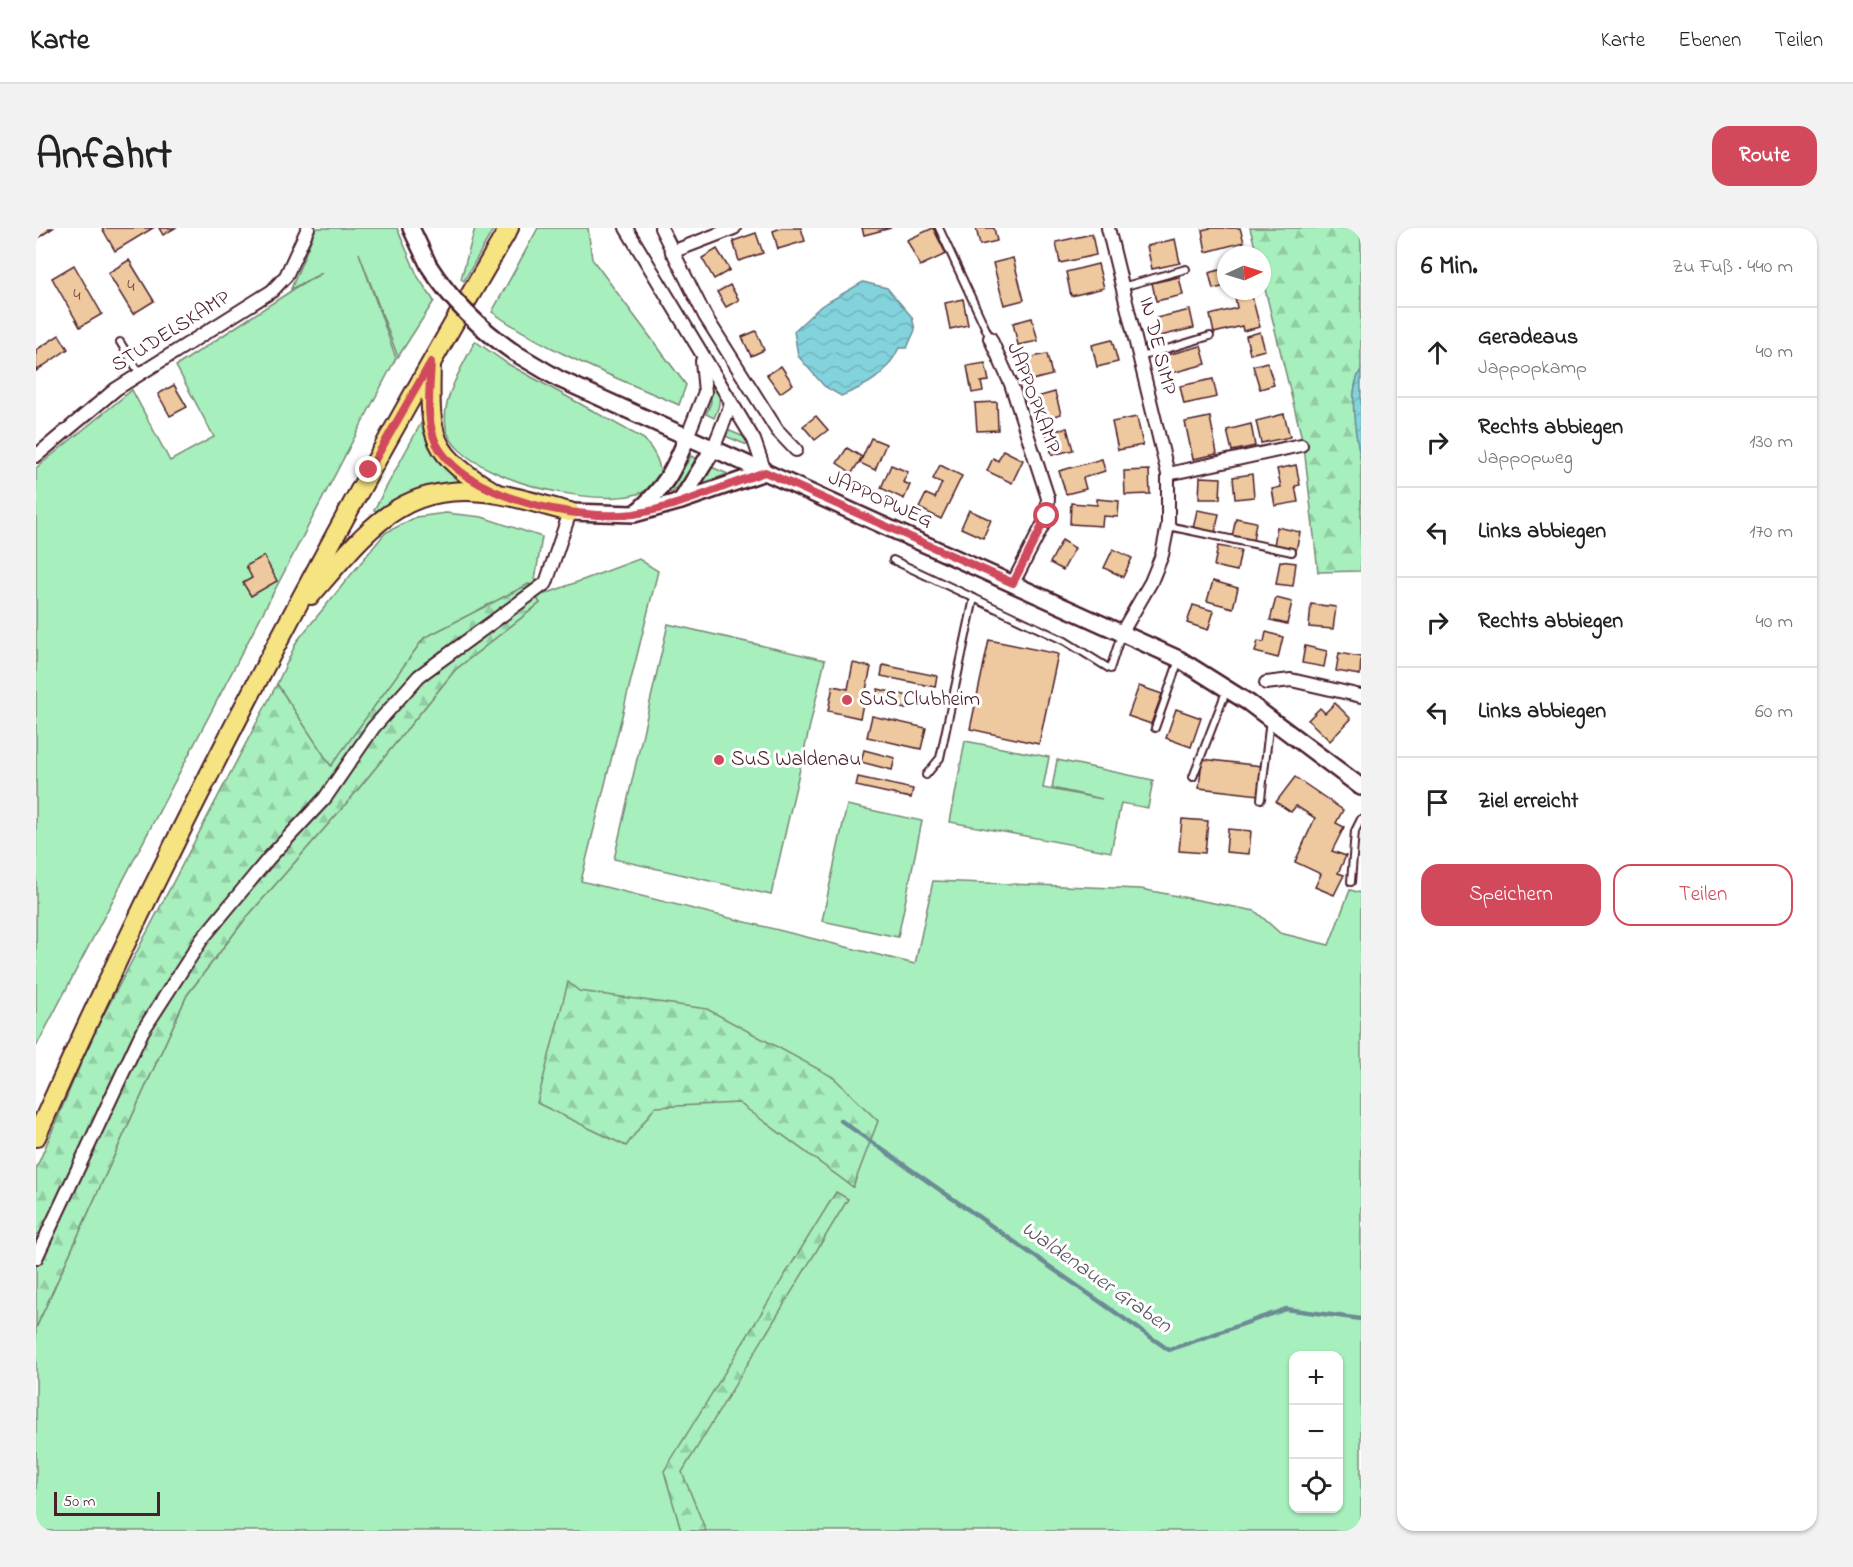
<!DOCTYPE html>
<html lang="de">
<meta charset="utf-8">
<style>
:root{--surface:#fff;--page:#f2f2f2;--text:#222;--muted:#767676;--line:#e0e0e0;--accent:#d1495b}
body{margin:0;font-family:"Indie Flower",sans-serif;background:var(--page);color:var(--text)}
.controls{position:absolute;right:18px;bottom:18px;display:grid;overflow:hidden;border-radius:12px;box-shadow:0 2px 4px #0004}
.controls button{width:54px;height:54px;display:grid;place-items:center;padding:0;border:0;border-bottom:2px solid var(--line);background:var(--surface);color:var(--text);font:30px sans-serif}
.compass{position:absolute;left:1181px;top:18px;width:54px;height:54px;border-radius:50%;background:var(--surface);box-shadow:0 2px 4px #0004;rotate:86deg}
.scale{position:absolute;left:18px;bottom:15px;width:106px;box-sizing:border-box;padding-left:6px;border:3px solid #4a1f2b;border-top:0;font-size:16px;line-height:21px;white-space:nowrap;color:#4a1f2b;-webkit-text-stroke:4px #fff;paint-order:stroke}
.stop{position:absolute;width:18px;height:18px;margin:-14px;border:4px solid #d1495b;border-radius:50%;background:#fff}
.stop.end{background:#d1495b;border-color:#fff;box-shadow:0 2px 6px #0008}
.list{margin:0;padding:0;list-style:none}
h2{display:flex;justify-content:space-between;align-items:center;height:78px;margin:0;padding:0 24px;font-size:26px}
h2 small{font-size:20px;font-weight:400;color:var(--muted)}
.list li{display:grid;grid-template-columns:39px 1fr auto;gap:18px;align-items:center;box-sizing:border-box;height:90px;padding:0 24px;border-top:2px solid var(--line)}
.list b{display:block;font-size:22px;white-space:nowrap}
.list p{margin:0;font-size:20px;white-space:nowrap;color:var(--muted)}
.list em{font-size:20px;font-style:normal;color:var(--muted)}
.actions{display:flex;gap:12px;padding:18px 24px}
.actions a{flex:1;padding:14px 0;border:2px solid var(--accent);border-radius:18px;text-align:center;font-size:21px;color:var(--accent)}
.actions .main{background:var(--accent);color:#fff}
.icon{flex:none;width:33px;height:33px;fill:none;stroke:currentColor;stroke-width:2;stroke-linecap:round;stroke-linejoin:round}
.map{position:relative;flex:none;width:1325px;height:1303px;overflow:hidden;border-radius:18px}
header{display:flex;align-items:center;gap:36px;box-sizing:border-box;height:84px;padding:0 30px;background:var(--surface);border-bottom:2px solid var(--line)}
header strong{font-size:28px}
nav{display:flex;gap:33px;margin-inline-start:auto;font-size:21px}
.intro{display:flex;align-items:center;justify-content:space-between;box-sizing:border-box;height:144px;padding:0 36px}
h1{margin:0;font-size:42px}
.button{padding:15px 27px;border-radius:18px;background:var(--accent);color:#fff;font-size:21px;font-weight:700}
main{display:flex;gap:36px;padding:0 36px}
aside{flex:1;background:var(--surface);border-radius:18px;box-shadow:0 2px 4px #0004}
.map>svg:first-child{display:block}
</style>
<header>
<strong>Karte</strong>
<nav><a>Karte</a><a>Ebenen</a><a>Teilen</a></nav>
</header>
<div class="intro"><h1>Anfahrt</h1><a class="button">Route</a></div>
<main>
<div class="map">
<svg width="1325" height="1303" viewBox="0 0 1325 1303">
<defs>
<pattern id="forest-firs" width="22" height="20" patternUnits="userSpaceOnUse" patternTransform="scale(1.5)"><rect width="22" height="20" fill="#a7efbd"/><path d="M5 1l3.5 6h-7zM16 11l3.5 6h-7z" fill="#91cca3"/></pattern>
<pattern id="water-waves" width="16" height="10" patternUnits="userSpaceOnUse" patternTransform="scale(1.5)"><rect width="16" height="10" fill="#82d3dc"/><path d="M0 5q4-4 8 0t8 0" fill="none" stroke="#72b5bd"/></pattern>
</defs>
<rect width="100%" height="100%" fill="#fff"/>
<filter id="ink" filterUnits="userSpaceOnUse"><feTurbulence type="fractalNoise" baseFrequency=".0167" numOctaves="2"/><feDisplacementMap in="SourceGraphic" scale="12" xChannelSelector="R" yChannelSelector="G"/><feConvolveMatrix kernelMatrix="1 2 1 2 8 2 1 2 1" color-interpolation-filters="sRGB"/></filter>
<g filter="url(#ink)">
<g fill="#a7efbd" stroke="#788774" stroke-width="1.5" fill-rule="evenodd">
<polygon points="280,0 361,0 382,49 398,73 362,129 323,25 360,130 0,819 0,240 96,162 134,233 178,209 140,138 255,63 286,45 255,61"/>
<polygon points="439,0 458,0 428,53 425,51"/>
<path d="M502,0H552L556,31L650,157L643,177C579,149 514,125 456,84Z"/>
<path d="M439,113L472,136L608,211C691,311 420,266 410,199C405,170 427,138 439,113Z"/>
<path d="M674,153C688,161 684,178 678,190L670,186L675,174Z"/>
<path d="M385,195C392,224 407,238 429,257C394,257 369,263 340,283L338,282Z"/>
<polygon points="689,201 713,211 711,217 687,207"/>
<path d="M655,228L659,230C657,244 646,254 637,264H633Z"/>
<polygon points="673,238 692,246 664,256"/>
<path d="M410,285L446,289L506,309L499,352L509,366L603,331L622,343L545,653L879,736L897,653L1105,661L1219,683L1244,705L1293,717L1314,662L1325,665V1303H0V1100L151,767L210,690L315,570L419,442L504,375L493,356L388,410L295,539L241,456L261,413L349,305L380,289ZM1258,1128H1302V1280H1258Z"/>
<polygon points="632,396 789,432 735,667 578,631"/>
<polygon points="929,513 1013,529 1007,560 1066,571 1016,560 1021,532 1117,552 1112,580 1085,575 1075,624 914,594"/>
<polygon points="811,577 886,593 862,709 786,693"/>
</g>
<g fill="url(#forest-firs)" stroke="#788774" stroke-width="1.5">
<path d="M1214,0H1325V142C1309,168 1324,210 1325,237C1325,272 1325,308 1325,343L1282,344L1268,219L1226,49V27H1221Z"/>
<polygon points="493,356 504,375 419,442 315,570 210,690 151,767 0,1100 0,941 56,809 241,456 295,538 388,410"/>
<polygon points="532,754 543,763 671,781 797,849 842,893 817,959 703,875 619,879 590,918 501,875"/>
<polygon points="800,964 812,971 646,1244 670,1303 645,1303 628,1243"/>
</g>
<g fill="url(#water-waves)" stroke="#6c8b95" stroke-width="1.5">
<path d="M827,54L851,60L876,89L879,102L871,120H863C849,148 833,157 805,168L788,158L762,128L758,103L785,78Z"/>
<path d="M1325,142V234C1320,210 1311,164 1325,142Z"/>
</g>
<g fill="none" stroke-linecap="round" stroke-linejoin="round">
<polyline stroke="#6c8b95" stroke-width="4.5" points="804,892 1133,1122 1250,1081 1325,1091"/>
</g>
<g fill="#eec89e" stroke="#4a1f2b" stroke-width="1.5">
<polygon points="0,0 17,0 0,11"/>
<polygon points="66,0 117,0 79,23"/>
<polygon points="123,0 139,0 127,7"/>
<polygon points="745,0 765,0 769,13 742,21 737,3"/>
<polygon points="826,0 855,0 828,7"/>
<polygon points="897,0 910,26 884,38 871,12"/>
<polygon points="940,0 958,0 961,13 944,17"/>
<polygon points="1174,0 1204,0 1208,14 1170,24 1166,2"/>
<polygon points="720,5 727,25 703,33 697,13"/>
<polygon points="1056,6 1060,27 1024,35 1020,14"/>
<polygon points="1139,11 1144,35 1116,41 1111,18"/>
<polygon points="681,21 694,42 678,51 666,30"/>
<polygon points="977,30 988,72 968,77 957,35"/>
<polygon points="93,32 118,73 97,86 72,45"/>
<polygon points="1062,36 1068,60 1035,68 1030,44"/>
<polygon points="38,37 66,86 44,99 16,50"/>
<polygon points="1190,40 1190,58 1177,61 1173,45"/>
<polygon points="1143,49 1147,67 1120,73 1116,55"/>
<polygon points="694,57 703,72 690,79 681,64"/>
<polygon points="1215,65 1224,99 1207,103 1206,98 1178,105 1174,87 1201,80 1199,69"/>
<polygon points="927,71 932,97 914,101 909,75"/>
<polygon points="1154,82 1158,100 1124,108 1120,90"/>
<polygon points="996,90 1002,113 982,117 977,95"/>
<polygon points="720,103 728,122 715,128 706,109"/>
<polygon points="1224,104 1229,122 1214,126 1210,108"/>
<polygon points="23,107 32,121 0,143 0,122"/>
<polygon points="1076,112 1082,134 1061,139 1056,117"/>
<polygon points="1165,118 1170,136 1132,146 1127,128"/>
<polygon points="1011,126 1016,147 996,152 991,130"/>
<polygon points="1231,134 1238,157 1224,161 1217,138"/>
<polygon points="949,135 953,153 945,154 947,163 936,165 931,138"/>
<polygon points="745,138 757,156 744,165 731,147"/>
<polygon points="1177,151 1181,169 1148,176 1144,158"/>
<polygon points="138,157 151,179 134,188 122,166"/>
<polygon points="1019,164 1025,186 1007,191 1001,169"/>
<polygon points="961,174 962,202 941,203 939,175"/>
<polygon points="1248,186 1254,209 1225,215 1220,193"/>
<polygon points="780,188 792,202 779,212 767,198"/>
<polygon points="1101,189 1107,217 1082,222 1076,194"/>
<polygon points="1174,189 1181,226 1157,231 1149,194"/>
<polygon points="1215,196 1219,218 1196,223 1191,202"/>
<polygon points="1031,200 1037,222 1016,227 1010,205"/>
<polygon points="835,210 850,216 839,242 824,235"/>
<polygon points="811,220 826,229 816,245 801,235"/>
<polygon points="967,222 987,232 976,255 951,243 957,230 962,233"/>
<polygon points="1066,231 1069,243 1047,250 1050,261 1030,266 1023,243"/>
<polygon points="855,237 872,244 867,254 874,257 868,271 845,260"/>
<polygon points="904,237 926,248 905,291 883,280 890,266 899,270 906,255 897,251"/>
<polygon points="1260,237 1264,257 1259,258 1262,274 1239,278 1236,261 1245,259 1241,241"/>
<polygon points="1113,242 1114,266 1089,267 1088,243"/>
<polygon points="1216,246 1218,269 1199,271 1197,249"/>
<polygon points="1164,249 1185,250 1184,271 1163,271"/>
<polygon points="1061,271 1083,273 1082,289 1067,288 1066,298 1034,296 1035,275 1061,277"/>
<polygon points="933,282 955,292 947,310 925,300"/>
<polygon points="1161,282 1183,286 1179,305 1157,301"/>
<polygon points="1200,290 1220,294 1217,313 1196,309"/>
<polygon points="1241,299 1264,304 1260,323 1238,318"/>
<polygon points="1026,312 1039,320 1027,342 1014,335"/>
<polygon points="1182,318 1205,322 1201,343 1178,338"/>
<polygon points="1077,321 1096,330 1087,349 1068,340"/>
<polygon points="228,328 241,353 215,368 207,355 216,350 210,338"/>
<polygon points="1244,333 1260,335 1257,358 1240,356"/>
<polygon points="1177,353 1202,360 1197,380 1171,373"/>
<polygon points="1240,370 1256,374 1251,396 1234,392"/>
<polygon points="1275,376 1300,379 1297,401 1273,399"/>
<polygon points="1157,377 1178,383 1172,402 1151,395"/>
<polygon points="1230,404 1247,409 1242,430 1219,424 1222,413 1228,414"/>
<polygon points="953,412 1022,426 1003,516 934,501"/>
<polygon points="1269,418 1291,423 1288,439 1266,435"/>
<polygon points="1303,425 1325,429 1324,447 1300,443"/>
<polygon points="817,435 835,439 824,490 792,483 797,458 812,461"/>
<polygon points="847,437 901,448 899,459 845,448"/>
<polygon points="1103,458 1126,466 1115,496 1092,488"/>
<polygon points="842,461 873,468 870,481 839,474"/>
<polygon points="1299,475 1315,491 1294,513 1272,492 1284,480 1289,485"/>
<polygon points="1140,481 1165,490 1155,519 1130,510"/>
<polygon points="836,488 890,500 885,521 831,509"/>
<polygon points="828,522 859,530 856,542 825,534"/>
<polygon points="1166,531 1226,538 1223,567 1163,560"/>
<polygon points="822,549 877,561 875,570 820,558"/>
<polygon points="1259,549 1307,582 1300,595 1308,599 1296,623 1310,628 1302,645 1308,647 1298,667 1279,659 1285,646 1259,634 1279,590 1260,578 1255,584 1240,574"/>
<polygon points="1146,591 1172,593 1169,625 1143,623"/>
<polygon points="1192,601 1215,603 1213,626 1190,624"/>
</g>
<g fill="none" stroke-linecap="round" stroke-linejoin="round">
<defs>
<g id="service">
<polyline points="903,0 954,110"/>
<polyline points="1086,59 1150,41"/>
<polyline points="84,114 104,146"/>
<polyline points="1104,129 1174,108"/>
<polyline points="1132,298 1256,324"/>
<polyline points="857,332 1029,413 1074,441 1086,404"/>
<polyline points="1119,500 1143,432"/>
<polyline points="890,547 904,530 938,370"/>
<polyline points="1157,549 1191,461"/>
<polyline points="1225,571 1234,491"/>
<polyline points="1315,654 1319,603 1325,591"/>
</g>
<g id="minor">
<polyline points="590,0 718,212 729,244"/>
<polyline points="625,0 669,88 741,202 760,222"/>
<polyline points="1072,0 1132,246 1132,297 1126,327 1115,354 1086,404"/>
<polyline points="636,24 698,0"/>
<polyline points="954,110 975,156 1012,270 1011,289 977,355"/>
<polyline points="651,209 669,164 666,133"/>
<polyline points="677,221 695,176"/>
<polyline points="0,228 80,161 236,63 250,48 272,0"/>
<polyline points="1132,246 1265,217"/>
<polyline points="1230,455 1255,452 1325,468"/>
<polyline points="0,1030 106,804 166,711 233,630 289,570 337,500 383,448 510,355 534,284"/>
</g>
<g id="tertiary">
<polyline points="375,0 393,38"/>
<polyline points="479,125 523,151 1143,431 1213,475 1325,559"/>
<polyline points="645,273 729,244"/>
<polyline points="534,284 598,286 645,273 677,221"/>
<path d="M601,284C629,259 637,244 651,209"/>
</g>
<g id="primary">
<path d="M395,136C393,210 394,226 460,265"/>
<path d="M275,367C332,302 365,250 462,266C486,270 510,278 534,284"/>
<path d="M0,909C139,597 300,295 473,0"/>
</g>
</defs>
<use href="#service" stroke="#4a1f2b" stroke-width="10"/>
<use href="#minor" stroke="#4a1f2b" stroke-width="16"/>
<use href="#tertiary" stroke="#4a1f2b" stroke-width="20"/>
<use href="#primary" stroke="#4a1f2b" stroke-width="22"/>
<use href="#service" stroke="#fff" stroke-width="6"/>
<use href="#minor" stroke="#fff" stroke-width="12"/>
<use href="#tertiary" stroke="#fff" stroke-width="15"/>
<use href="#primary" stroke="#f6e381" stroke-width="18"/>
<defs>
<path id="tertiary-bridge" d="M393,38C416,74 444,101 479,125"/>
</defs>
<use href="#tertiary-bridge" stroke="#4a1f2b" stroke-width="20" stroke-linecap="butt"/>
<use href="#tertiary-bridge" stroke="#fff" stroke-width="15"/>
</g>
</g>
<g fill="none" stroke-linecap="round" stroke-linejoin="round" filter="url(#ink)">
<path stroke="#d1495b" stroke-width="8" d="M333,242L395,134C394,160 389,191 400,215C428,271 542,293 598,286C643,279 687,258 729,244L977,355L1011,288"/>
</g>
<g fill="#d1495b" stroke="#fff" stroke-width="2">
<circle cx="811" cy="472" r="6"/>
<circle cx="683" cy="532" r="6"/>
</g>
<g text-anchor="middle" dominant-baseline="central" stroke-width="6" stroke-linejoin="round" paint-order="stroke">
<g font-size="18" fill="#734948">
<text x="95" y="59">4</text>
<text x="41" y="68">4</text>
</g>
<g font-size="21" fill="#4a1f2b" stroke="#fff">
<text transform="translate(135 104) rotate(-32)">STUDELSKAMP</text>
<text transform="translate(1121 118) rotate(76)">IN DE SIMP</text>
<text transform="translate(997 170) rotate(69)">JAPPOPKAMP</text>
<text transform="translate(844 272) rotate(24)">JAPPOPWEG</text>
</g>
<g font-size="21" fill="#4a1f2b" stroke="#fff" text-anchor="start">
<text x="823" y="472">SuS Clubheim</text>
<text x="695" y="532">SuS Waldenau</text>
</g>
<g font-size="22" font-style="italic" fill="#5b5560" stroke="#fff">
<text transform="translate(1060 1050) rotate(35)">Waldenauer Graben</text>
</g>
</g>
</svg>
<div class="controls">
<button>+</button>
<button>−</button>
<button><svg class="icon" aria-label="locate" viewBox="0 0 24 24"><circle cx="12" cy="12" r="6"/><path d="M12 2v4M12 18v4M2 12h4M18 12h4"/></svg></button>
</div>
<svg class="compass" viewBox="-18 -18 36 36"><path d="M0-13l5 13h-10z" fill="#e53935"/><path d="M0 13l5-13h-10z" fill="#767676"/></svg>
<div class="scale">50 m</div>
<div class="stop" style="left:1011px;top:288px"></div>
<div class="stop end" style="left:333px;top:242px"></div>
</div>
<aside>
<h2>6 Min.<small>Zu Fuß · 440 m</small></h2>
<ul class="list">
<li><svg class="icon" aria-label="ahead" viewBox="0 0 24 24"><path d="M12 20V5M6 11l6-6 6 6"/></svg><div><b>Geradeaus</b><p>Jappopkamp</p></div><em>40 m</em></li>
<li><svg class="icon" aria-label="right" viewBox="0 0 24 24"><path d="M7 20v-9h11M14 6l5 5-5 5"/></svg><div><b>Rechts abbiegen</b><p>Jappopweg</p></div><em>130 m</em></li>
<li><svg class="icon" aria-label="left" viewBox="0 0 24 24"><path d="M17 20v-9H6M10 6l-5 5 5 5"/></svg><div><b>Links abbiegen</b></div><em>170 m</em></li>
<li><svg class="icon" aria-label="right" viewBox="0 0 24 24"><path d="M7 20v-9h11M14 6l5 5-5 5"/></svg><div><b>Rechts abbiegen</b></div><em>40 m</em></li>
<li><svg class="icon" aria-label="left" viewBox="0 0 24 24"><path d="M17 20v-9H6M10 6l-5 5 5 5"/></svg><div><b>Links abbiegen</b></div><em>60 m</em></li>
<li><svg class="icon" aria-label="arrive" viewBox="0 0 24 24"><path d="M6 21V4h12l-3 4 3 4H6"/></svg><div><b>Ziel erreicht</b></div></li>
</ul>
<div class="actions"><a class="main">Speichern</a><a>Teilen</a></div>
</aside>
</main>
